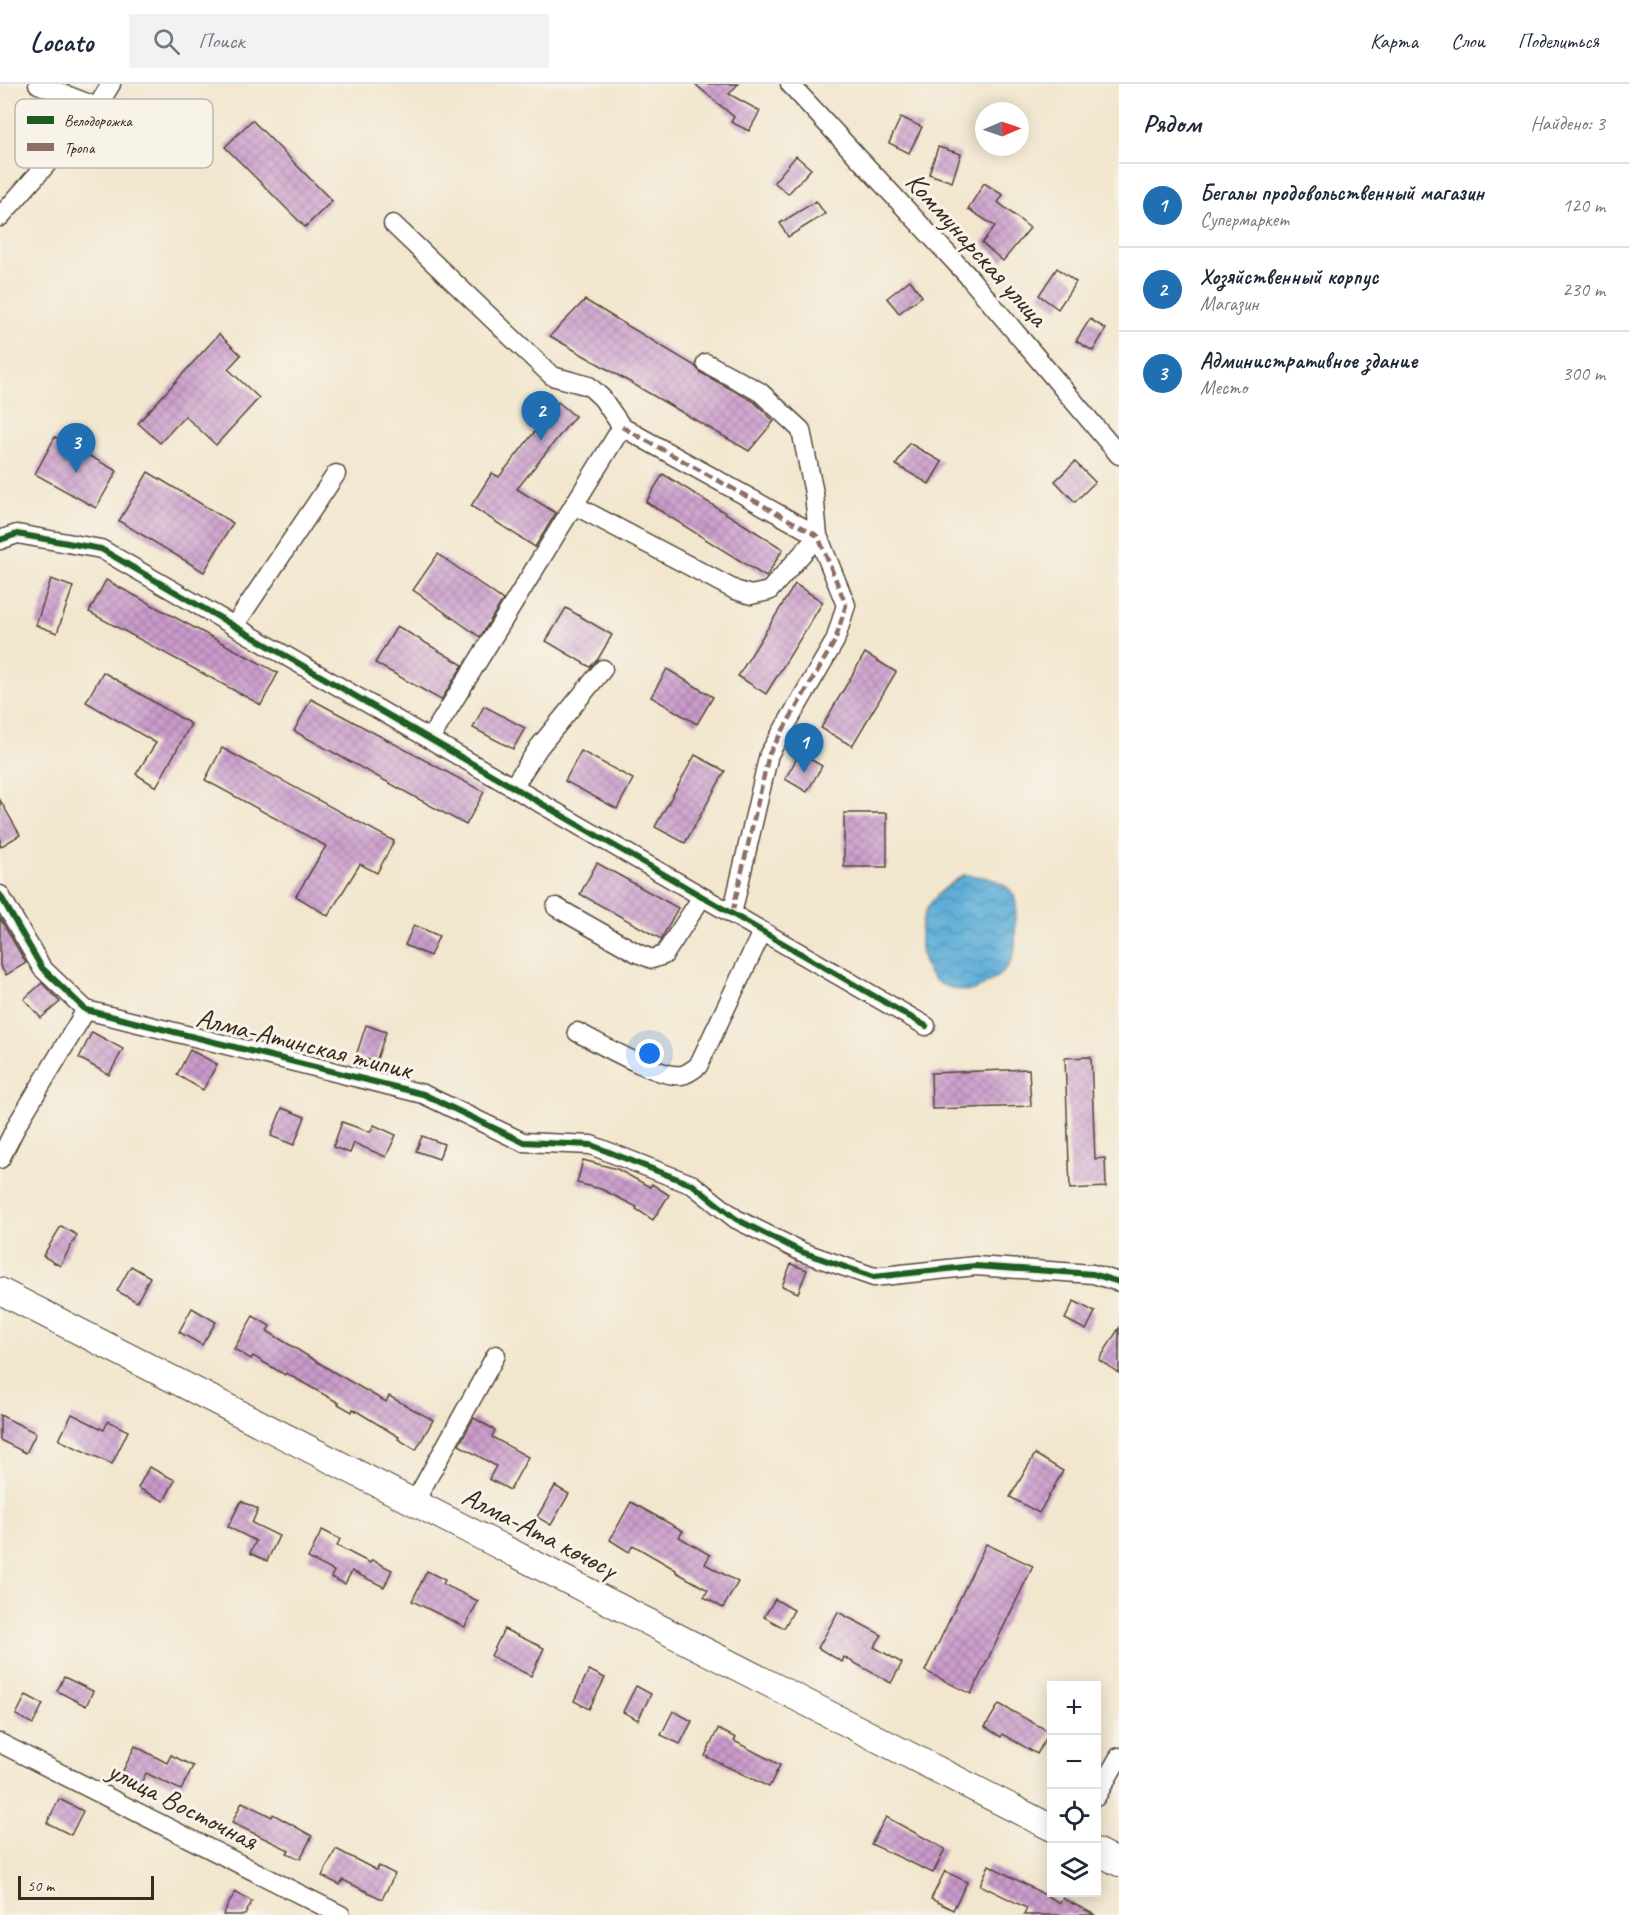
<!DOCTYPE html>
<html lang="ru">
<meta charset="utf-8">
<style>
:root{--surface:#fff;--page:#f2f2f3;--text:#1f2937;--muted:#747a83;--line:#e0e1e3;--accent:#1f6fb2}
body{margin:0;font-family:Caveat,sans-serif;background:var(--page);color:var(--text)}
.controls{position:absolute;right:18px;bottom:18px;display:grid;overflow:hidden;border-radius:0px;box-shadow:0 3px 15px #0003}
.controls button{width:54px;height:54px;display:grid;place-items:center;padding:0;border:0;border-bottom:2px solid var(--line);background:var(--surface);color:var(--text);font:30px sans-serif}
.compass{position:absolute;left:975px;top:18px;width:54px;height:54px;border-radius:50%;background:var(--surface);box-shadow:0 3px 15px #0003;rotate:88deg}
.scale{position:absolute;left:18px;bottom:15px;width:136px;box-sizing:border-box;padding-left:6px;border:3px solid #3b2a1e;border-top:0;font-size:16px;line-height:21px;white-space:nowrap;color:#3b2a1e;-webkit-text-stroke:4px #f7f3e8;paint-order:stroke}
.you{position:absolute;left:650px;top:970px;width:21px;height:21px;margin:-15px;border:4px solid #fff;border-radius:50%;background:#1a73e8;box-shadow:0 0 0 9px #1a73e833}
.badge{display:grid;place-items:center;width:39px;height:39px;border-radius:50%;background:var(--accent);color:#fff;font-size:20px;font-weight:700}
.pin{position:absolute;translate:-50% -50px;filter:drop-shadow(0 2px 3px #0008)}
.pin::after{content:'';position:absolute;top:32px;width:21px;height:18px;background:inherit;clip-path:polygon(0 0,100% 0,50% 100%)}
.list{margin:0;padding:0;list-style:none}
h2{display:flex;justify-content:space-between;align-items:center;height:78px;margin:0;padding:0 24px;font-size:26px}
h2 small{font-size:20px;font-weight:400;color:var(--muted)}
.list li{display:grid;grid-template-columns:39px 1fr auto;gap:18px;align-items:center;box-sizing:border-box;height:84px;padding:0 24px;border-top:2px solid var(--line)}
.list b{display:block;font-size:22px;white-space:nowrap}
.list p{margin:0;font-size:20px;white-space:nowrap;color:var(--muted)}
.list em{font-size:20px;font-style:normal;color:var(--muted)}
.icon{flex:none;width:33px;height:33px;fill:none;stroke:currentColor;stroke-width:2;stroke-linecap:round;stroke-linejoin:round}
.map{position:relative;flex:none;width:1119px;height:1831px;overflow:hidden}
header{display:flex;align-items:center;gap:36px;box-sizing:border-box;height:84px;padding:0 30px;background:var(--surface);border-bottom:2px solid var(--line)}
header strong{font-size:28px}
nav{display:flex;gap:33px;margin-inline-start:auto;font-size:21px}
.search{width:420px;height:54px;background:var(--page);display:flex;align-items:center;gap:15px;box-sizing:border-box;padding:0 21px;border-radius:0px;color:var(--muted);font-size:22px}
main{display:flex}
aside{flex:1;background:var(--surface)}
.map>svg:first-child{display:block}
</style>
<header>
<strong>Locato</strong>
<div class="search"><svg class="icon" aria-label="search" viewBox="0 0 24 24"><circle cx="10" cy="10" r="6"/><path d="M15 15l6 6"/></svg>Поиск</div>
<nav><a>Карта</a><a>Слои</a><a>Поделиться</a></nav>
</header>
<main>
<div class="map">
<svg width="1119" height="1831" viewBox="0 0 1119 1831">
<defs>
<pattern id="water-waves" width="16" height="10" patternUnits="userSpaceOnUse" patternTransform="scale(1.5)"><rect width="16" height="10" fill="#5dadd8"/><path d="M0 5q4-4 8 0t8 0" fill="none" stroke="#4e8daf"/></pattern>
<pattern id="building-cross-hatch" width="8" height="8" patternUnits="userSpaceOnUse" patternTransform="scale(1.5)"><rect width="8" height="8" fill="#ca9bcc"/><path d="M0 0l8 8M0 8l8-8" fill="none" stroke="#a57fa5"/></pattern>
</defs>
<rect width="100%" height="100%" fill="#f7f3e8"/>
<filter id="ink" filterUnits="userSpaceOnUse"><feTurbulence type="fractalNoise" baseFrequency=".0167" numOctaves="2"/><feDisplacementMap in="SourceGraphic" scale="12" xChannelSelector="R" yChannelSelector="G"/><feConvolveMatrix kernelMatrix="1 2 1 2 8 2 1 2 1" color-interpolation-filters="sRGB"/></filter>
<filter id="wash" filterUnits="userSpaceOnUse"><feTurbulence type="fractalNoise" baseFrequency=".008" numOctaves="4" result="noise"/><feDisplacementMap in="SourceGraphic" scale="24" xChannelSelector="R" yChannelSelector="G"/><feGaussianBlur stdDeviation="1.35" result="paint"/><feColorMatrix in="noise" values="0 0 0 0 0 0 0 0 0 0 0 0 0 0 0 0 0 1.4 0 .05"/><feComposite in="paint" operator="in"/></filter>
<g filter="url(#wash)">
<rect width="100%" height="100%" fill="#f2e6ce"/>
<path fill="url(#water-waves)" stroke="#4c6c7b" stroke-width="1.5" d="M964,791C980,792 999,794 1011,807C1018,816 1016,829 1015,839C1015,851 1017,868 1010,879C1003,890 981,906 968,907C961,907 947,903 941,900C918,889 916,845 927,825C935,810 950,800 964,791Z"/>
<g id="blocks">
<g fill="url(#building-cross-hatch)">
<polygon points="695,0 738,0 729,10 760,27 749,47 731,38 734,33"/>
<polygon points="901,33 922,43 909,69 889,59"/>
<polygon points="252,36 332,117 305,143 225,63"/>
<polygon points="938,63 961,70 952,98 929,90"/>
<polygon points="796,72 811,85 788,110 774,98"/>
<polygon points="984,99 1003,111 998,118 1030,144 1003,177 982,159 995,142 968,125"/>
<polygon points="816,117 825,130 788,153 780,139"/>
<polygon points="1057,184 1076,198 1058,225 1039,211"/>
<polygon points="910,196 922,212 899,229 887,214"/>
<polygon points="585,216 695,282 701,289 753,317 774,337 749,367 550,252"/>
<polygon points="1090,235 1106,245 1093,267 1076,257"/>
<polygon points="219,250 241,271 228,285 259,314 216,361 185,332 160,359 138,339"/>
<polygon points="558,318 575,332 517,405 556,429 535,463 471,422 492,389 499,393"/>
<polygon points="55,353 117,387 96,424 35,390"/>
<polygon points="909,359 942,378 929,400 896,381"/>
<polygon points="1075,378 1095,398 1075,418 1055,397"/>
<polygon points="148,388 233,439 204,488 119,437"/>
<polygon points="663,390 783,465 766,493 646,418"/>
<polygon points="438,470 503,516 480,553 413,506"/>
<polygon points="51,495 73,503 57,549 36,541"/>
<polygon points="106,496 278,589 261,621 89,528"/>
<polygon points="795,500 823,518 766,610 738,592"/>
<polygon points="566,524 612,551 598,575 590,583 546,557"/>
<polygon points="397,542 463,581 441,616 375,579"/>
<polygon points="865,569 896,588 852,662 821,644"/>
<polygon points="667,585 713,613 697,640 651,613"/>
<polygon points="103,588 191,640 156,703 136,690 156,659 86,618"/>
<polygon points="311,615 484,708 466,741 294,647"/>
<polygon points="484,622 525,644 513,665 473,644"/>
<polygon points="222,664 394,757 377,789 360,780 328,832 296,812 326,762 205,696"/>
<polygon points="581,667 633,695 617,725 565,697"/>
<polygon points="800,669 822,682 807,708 785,695"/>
<polygon points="695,671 725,687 685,759 655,743"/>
<polygon points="0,716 20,751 0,763"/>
<rect x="844" y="729" width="43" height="54"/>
<polygon points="597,779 678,824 661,855 580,810"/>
<polygon points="0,834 26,879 6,891 0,882"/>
<polygon points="414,841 439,852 430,872 405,861"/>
<polygon points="42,899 60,918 41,934 24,915"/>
<polygon points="366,941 386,948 376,978 356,972"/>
<polygon points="92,948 123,965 109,991 79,974"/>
<polygon points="190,966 217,980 203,1006 177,991"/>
<polygon points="1091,973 1095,1075 1105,1074 1106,1103 1070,1105 1065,974"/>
<polygon points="1029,985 1031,1022 932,1025 931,989"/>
<polygon points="282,1024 305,1033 294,1061 271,1052"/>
<polygon points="342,1038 370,1048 374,1041 396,1051 386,1073 354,1059 350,1069 333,1063"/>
<polygon points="422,1052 444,1060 439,1075 416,1067"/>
<polygon points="583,1076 617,1085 650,1103 652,1100 669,1111 653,1136 636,1125 637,1123 601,1105 577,1099"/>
<polygon points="61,1142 77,1151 60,1182 43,1172"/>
<polygon points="791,1180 807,1186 798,1209 782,1202"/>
<polygon points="131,1182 150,1193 137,1218 117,1207"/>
<polygon points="1074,1217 1095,1228 1086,1246 1065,1235"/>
<polygon points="192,1224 216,1238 202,1261 179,1248"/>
<polygon points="253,1232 270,1242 267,1247 337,1290 386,1318 389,1312 433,1336 416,1366 398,1355 399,1353 353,1325 352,1328 338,1320 339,1319 286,1289 285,1291 253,1272 251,1275 234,1265"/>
<polygon points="1119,1244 1119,1289 1099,1276"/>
<polygon points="72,1330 104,1346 108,1337 128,1347 112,1380 59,1356"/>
<polygon points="0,1331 36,1349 26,1369 0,1356"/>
<polygon points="474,1334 495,1346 492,1353 528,1373 510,1406 489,1395 496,1382 459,1361"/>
<polygon points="1035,1370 1063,1387 1039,1429 1010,1413"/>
<polygon points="149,1383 175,1396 164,1417 138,1404"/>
<polygon points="555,1402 569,1410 551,1441 537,1433"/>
<polygon points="241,1417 258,1425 252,1439 279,1452 267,1477 250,1469 256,1457 228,1443"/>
<polygon points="631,1418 683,1447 679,1453 710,1471 705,1480 738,1498 723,1524 704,1513 708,1506 676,1488 676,1486 633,1461 629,1468 610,1456"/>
<polygon points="322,1446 340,1455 337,1462 370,1479 372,1476 392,1486 384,1503 352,1487 345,1500 331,1493 334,1487 308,1474"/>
<polygon points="986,1460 1033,1482 971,1610 925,1587"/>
<polygon points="427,1487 445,1496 443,1500 478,1517 465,1543 412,1517"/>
<polygon points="775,1515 794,1526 784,1544 764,1533"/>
<polygon points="838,1528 882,1551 874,1563 902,1579 891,1599 844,1573 842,1578 818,1564"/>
<polygon points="504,1545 544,1564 531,1592 491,1572"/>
<polygon points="589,1586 605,1594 589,1625 574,1617"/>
<polygon points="64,1593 93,1607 86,1622 57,1607"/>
<polygon points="636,1602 651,1610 638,1636 623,1628"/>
<polygon points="26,1611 43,1620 33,1640 16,1631"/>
<polygon points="999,1620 1050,1648 1037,1670 1002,1650 1001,1653 985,1643"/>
<polygon points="673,1627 692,1637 680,1660 661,1651"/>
<polygon points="718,1645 736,1654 734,1657 780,1681 769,1703 705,1672"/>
<polygon points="135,1662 167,1679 171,1671 193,1682 181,1706 146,1689 141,1699 122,1689"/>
<polygon points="59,1715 83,1727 71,1751 47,1739"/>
<polygon points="242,1718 272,1733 273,1730 312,1752 300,1775 287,1769 289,1766 232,1739"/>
<polygon points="886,1733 945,1765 933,1789 871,1760"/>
<polygon points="336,1765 376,1786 379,1782 395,1790 382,1815 343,1796 340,1801 322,1792"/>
<polygon points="989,1781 1060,1819 1062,1814 1095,1831 1024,1831 1027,1824 980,1801"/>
<polygon points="945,1787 967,1798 953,1826 931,1815"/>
<polygon points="235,1808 252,1817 245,1831 223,1831"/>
</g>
</g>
</g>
<g filter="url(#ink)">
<use href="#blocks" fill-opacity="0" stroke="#564638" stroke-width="1.5"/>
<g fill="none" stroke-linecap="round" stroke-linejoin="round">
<defs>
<g id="minor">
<polyline points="38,0 97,23"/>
<polyline points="790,0 968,192 1119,371"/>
<polyline points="0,133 97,23 111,0"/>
<polyline points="393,140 552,292 589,302 602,314 622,343 818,452 846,521 835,557 769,670 732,830"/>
<polyline points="574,421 735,506 751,511 769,507 818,452 814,409 801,346 760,308 706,279"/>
<polyline points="0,456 17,450 101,465 926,942"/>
<polyline points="234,542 336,390"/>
<polyline points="430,655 622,343"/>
<polyline points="513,703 539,663 603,585"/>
<polyline points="0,811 42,884 86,926 423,1010 523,1058 591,1061 693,1101 736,1135 802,1168 874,1193 975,1182 1093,1190 1119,1198"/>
<polyline points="556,823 637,869 652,875 664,871 702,813"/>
<path d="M577,948C599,959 660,995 682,991C687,990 694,985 698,982L762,848"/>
<polyline points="0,1075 18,1039 86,926"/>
<polyline points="414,1419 496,1271"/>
<polyline points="0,1659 341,1831"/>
<polyline points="1096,1713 1119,1673"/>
</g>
<g id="highway">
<polyline points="0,1207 1052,1744"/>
<polyline points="1096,1767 1119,1779"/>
</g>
</defs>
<use href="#minor" stroke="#564638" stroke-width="21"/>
<use href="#highway" stroke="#564638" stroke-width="28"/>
<use href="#minor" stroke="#fff" stroke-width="18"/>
<use href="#highway" stroke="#fff" stroke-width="26"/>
<polyline stroke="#8d6e63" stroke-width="4.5" stroke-dasharray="9 4.5" stroke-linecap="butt" points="622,343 818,452 846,521 835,557 769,670 732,830"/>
<defs>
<g id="cycleway">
<polyline points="0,456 17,450 101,465 926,942"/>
<polyline points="0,811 42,884 86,926 423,1010 523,1058 591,1061 693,1101 736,1135 802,1168 874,1193 975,1182 1093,1190 1119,1198"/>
</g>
</defs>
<use href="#cycleway" stroke="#f7f3e8" stroke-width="10"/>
<use href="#cycleway" stroke="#1b5e20" stroke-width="6"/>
</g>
</g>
<g text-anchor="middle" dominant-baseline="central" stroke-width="6" stroke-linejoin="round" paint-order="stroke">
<g font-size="28" fill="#3b2a1e" stroke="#f7f3e8">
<text transform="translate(977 165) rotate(48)">Коммунарская улица</text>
<text transform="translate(304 959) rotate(14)">Алма-Атинская типик</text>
<text transform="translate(540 1448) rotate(27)">Алма-Ата көчөсү</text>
<text transform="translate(183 1721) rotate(27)">улица Восточная</text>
</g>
</g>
<rect x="15" y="15" width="198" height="69" rx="9" fill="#f7f3e8" stroke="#bfb7ab" stroke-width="1.5"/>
<rect x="27" y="32" width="27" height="8" fill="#1b5e20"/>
<rect x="27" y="59" width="27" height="8" fill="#8d6e63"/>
<g font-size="16" fill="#3b2a1e">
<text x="64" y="42">Велодорожка</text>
<text x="64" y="69">Тропа</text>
</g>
</svg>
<div class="controls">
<button>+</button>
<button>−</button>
<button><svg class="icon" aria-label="locate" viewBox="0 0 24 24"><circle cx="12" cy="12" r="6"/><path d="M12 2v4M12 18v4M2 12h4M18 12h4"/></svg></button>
<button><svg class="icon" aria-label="layers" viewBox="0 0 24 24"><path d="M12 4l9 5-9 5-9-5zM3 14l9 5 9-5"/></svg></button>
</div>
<svg class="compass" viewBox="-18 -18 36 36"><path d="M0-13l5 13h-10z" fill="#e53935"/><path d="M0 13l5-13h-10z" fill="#747a83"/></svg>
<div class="scale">50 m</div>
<div class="you"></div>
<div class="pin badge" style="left:804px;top:689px">1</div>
<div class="pin badge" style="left:541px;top:357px">2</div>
<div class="pin badge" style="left:76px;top:389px">3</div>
</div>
<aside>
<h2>Рядом<small>Найдено: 3</small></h2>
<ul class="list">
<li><span class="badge">1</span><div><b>Бегалы продовольственный магазин</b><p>Супермаркет</p></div><em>120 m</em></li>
<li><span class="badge">2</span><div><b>Хозяйственный корпус</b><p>Магазин</p></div><em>230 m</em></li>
<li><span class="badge">3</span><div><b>Административное здание</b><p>Место</p></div><em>300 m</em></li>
</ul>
</aside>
</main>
